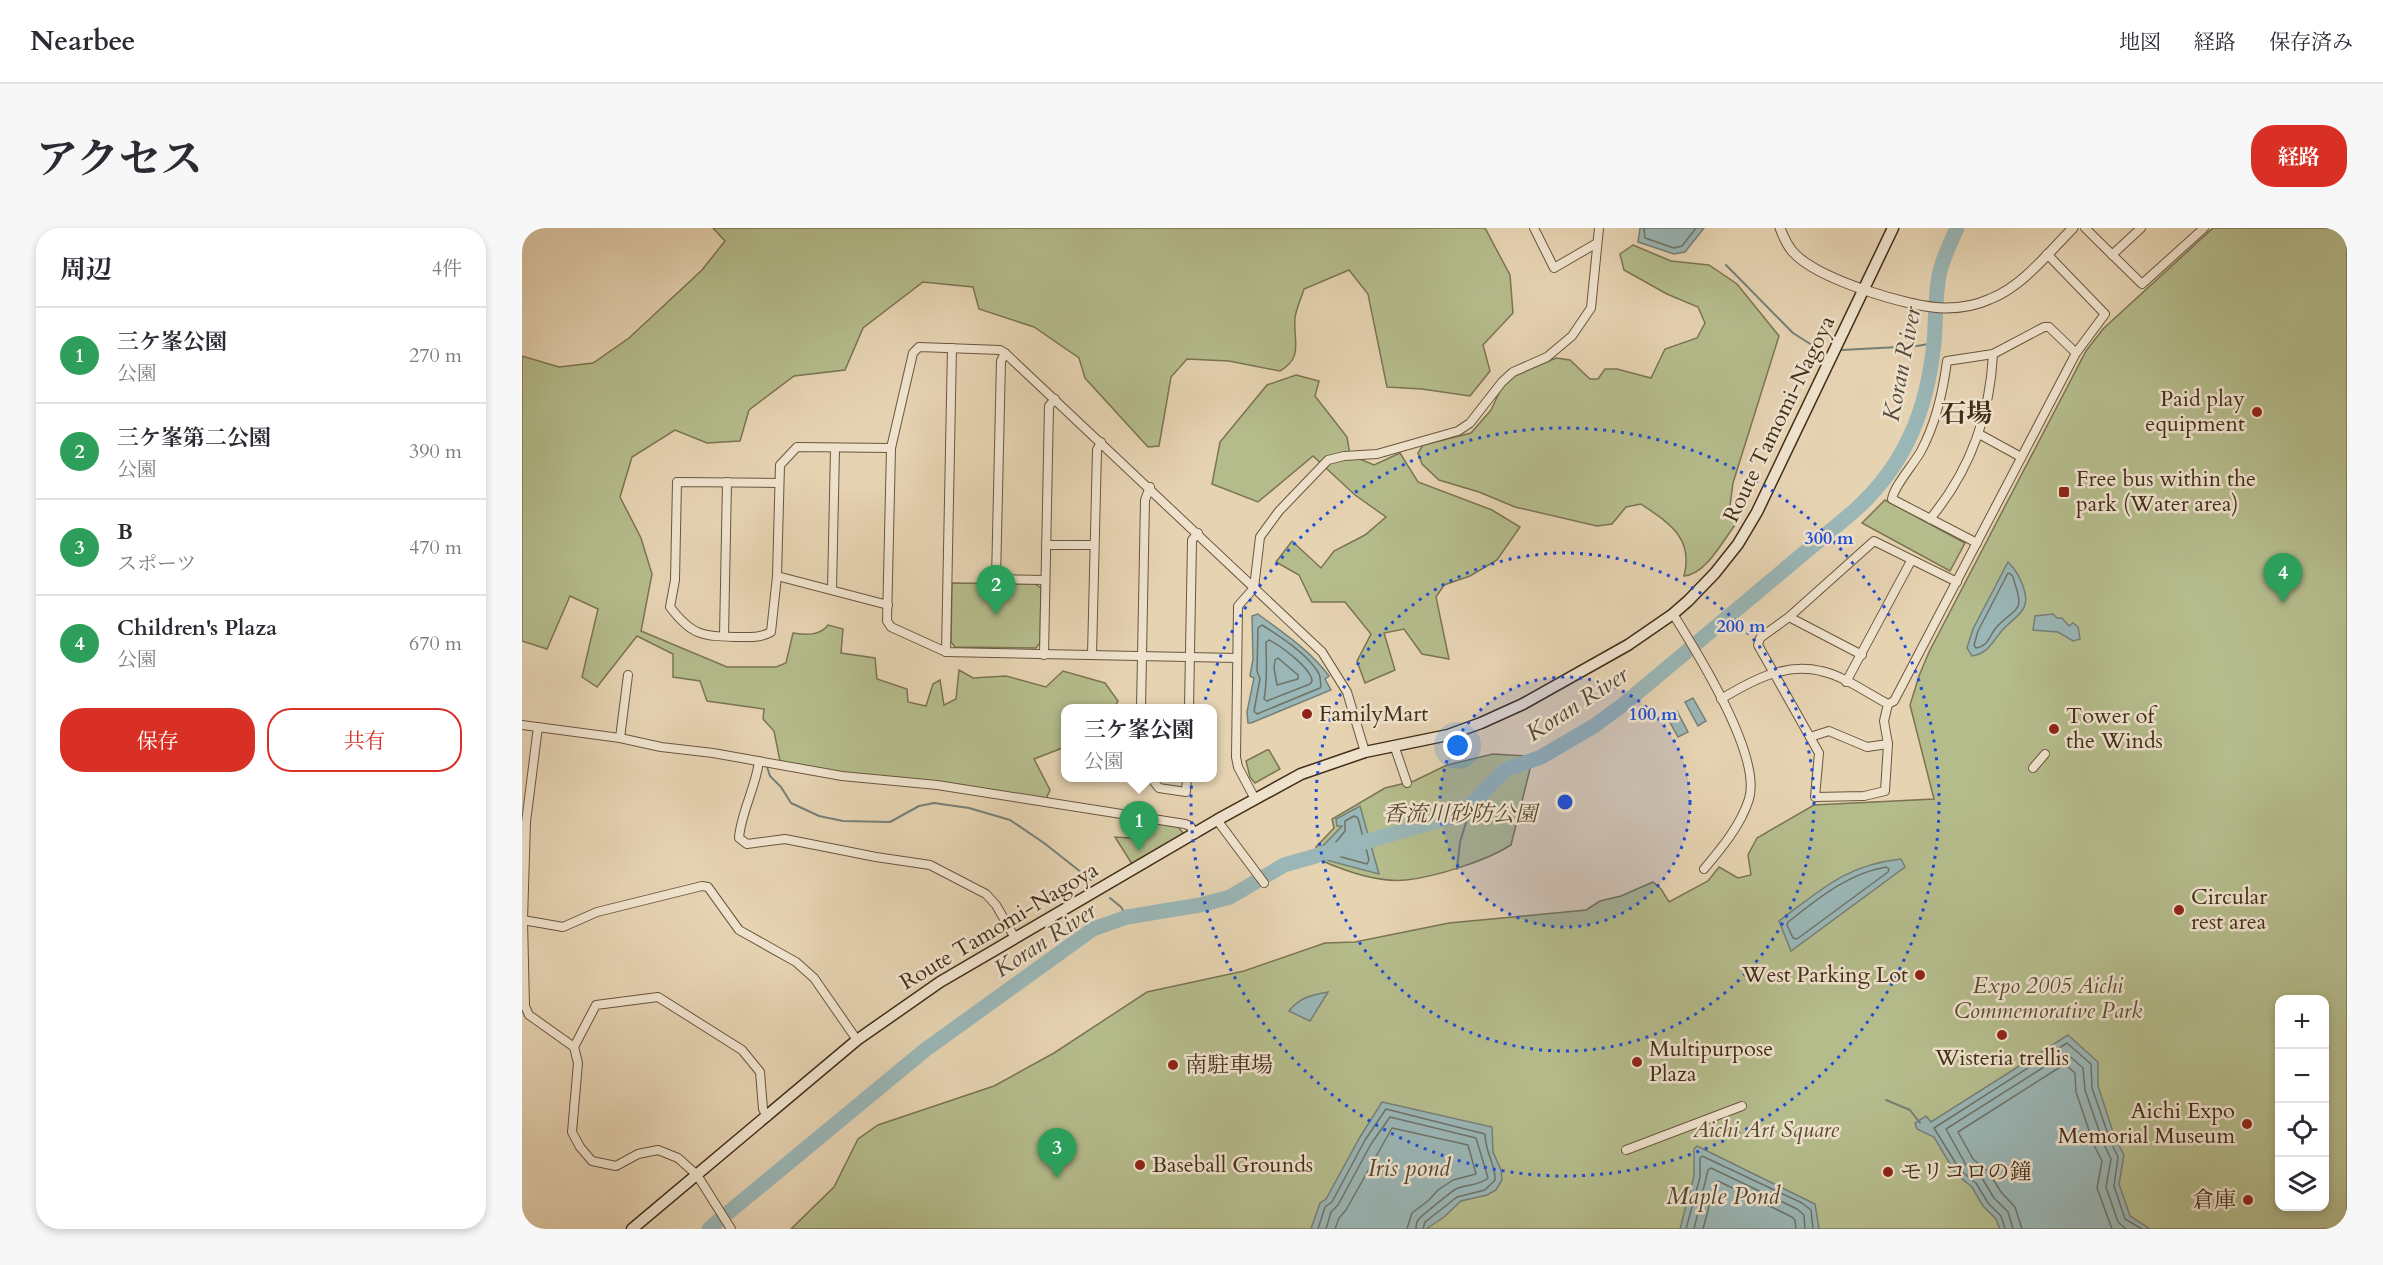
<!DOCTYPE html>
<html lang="ja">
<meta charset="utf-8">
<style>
:root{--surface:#fff;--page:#f7f7f7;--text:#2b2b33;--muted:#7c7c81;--line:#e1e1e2;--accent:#d93025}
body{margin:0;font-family:Cardo,"Noto Serif JP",serif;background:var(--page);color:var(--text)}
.controls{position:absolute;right:18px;bottom:18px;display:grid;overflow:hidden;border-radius:12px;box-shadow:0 3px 9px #0003}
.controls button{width:54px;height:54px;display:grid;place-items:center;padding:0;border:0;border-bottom:2px solid var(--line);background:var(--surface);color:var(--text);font:30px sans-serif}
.you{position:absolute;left:936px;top:518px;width:21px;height:21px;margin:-15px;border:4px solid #fff;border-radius:50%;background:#1a73e8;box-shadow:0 0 0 9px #1a73e833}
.badge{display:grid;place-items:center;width:39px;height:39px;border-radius:50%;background:var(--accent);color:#fff;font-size:20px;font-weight:700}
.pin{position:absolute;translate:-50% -50px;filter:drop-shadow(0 2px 3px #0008)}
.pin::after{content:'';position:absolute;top:32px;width:21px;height:18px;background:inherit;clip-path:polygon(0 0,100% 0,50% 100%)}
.popup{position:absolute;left:539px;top:476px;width:156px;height:78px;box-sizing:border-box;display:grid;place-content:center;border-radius:12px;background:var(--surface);filter:drop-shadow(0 2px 4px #0005);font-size:20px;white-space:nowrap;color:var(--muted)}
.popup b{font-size:22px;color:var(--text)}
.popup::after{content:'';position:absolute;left:50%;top:100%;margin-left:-12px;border:12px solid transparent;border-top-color:var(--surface)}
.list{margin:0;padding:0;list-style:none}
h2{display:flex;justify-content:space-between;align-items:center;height:78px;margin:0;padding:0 24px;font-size:26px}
h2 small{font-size:20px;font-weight:400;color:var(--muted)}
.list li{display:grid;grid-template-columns:39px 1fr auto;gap:18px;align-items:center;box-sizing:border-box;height:96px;padding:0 24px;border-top:2px solid var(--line)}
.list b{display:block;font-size:22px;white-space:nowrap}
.list p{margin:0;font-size:20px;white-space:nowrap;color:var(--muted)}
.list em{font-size:20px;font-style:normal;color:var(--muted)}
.actions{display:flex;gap:12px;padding:18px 24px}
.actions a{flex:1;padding:14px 0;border:2px solid var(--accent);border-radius:24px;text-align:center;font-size:21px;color:var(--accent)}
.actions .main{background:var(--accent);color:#fff}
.icon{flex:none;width:33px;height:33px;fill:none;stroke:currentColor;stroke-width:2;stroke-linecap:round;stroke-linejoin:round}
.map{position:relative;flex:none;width:1825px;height:1001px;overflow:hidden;border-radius:24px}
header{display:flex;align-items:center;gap:36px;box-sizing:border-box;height:84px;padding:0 30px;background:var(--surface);border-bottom:2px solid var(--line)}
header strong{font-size:28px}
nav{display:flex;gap:33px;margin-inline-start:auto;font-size:21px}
.intro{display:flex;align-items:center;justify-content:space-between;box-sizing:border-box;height:144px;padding:0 36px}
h1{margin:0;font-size:42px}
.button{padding:15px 27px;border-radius:24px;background:var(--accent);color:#fff;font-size:21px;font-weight:700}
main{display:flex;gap:36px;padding:0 36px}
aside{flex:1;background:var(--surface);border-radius:24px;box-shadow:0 3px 9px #0003}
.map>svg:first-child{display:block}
</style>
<header>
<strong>Nearbee</strong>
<nav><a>地図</a><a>経路</a><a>保存済み</a></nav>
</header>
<div class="intro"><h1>アクセス</h1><a class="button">経路</a></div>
<main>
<aside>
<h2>周辺<small>4件</small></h2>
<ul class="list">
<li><span class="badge" style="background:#2e9e5b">1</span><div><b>三ケ峯公園</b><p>公園</p></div><em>270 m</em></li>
<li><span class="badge" style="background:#2e9e5b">2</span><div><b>三ケ峯第二公園</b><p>公園</p></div><em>390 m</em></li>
<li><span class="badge" style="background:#2e9e5b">3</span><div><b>B</b><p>スポーツ</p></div><em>470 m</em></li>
<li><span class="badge" style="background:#2e9e5b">4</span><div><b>Children's Plaza</b><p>公園</p></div><em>670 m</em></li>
</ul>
<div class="actions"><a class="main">保存</a><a>共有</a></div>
</aside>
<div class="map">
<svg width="1825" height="1001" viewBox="0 0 1825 1001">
<rect width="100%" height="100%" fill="#e6d3b2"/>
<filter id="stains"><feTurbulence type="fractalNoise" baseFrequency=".00333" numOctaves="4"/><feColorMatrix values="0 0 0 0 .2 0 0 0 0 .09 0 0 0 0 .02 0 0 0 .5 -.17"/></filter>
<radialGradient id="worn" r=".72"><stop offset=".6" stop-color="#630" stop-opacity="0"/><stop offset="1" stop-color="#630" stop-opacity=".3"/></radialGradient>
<g fill="#b5bc8c" stroke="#7b7452" stroke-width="1.5" fill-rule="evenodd">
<path d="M191,0H963L988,47L991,85L961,117L968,143L948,168L900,161L865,159L846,66L827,42L782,61C779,71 774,81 773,90C771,113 782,129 758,143L707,133L665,131L649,149L637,218L626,219L563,150L557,130L512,99L457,81L451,59L401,54L341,100L323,142L272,148L227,182L218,213L185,215L153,202L110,229L98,269L119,310L130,346L119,403L205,439H254L264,435L271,405C284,407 298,408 306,397L321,401L319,425L353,430L355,451L385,461L386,474L404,478L411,456L418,452L422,477L434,471L437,442L451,450L484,448L524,459L541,443L583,455L596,473L592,480H544L543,519L512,531L528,562L524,571L321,545L258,533L252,503L241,491L242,481L185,473L178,453L151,449V426L115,408L75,459L60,449L76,381L48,368L25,421L0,413V128L37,139L71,135L107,110L180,42L203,13Z"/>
<path d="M1691,0H1825V1001H269L312,959L336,911L356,897L472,858L532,825L625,764L722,743L803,715L833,714L927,695L1064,682L1078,673L1099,668L1131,654L1139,661L1147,674L1186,653L1197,639L1216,650L1229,647L1226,627L1235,610L1292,577L1412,571L1388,477L1397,448L1407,424L1564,123L1581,101ZM1758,772H1802V978H1758Z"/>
<path d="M1111,17L1149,33L1187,37L1215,56L1257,108L1211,255L1207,285L1213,297C1200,314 1184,346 1162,348C1172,310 1147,295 1119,276L1104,279L1090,296L1075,298L993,279L957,264L917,252L900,236L896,225L901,217L949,205L969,182L978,163L986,151L1034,130L1048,132L1068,151H1076L1083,141H1095L1129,150L1143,121L1175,110L1183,95L1176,79L1145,66L1102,42L1098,26Z"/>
<polygon points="774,147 797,153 793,168 825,209 828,227 852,237 878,225 896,254 970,282 998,299 975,332 948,348 922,357 914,369 927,431 900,426 882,401 862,405 873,442 843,455 835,433 849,406 823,374 790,374 777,347 754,334 770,313 799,340 812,323 843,307 864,289 833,267 791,228 736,274 690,256 698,214 745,157"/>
<polygon points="1363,272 1443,315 1428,343 1340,295"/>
<polygon points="430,355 513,356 519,360 518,415 514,420 433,419 429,414"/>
<polygon points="745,522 747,522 758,541 733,555 728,549 724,533"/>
<path d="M971,526L1004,528L1009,537L989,617C964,633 913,649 884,652C856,655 823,643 798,632L794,619L812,600L810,591L863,560L892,553L925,537Z"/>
<polygon points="608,591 656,599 662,606 610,636 593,609 608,610"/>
</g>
<g fill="#9ab6b6" stroke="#767f77" stroke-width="1.5">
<polygon points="1118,0 1182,0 1163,24 1152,26 1116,14"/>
<path d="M1486,334C1494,342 1497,348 1501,358C1511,385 1492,387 1478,405C1469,416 1466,425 1450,428L1445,420L1451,401Z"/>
<path d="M736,386C761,405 788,422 807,448L803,451L809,462L729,495H726L725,484L732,450L728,448L731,431L730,388Z"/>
<polygon points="1531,386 1535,390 1540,390 1547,398 1551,395 1556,399 1558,411 1551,413 1536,404 1511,402 1513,388"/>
<polygon points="1171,470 1184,493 1176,498 1163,474"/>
<polygon points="1155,483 1166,504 1156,509 1145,489"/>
<polygon points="838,578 857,646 800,631 798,621 820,598 815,598 814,591"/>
<path d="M1379,631L1383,639L1269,723L1257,693C1300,661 1324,637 1379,631Z"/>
<path d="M806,764L788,793L767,783C778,769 790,767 806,764Z"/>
<polygon points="1546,807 1576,834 1576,858 1593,910 1602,927 1597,956 1608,988 1628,1001 1478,1001 1474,991 1461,978 1450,959 1434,946 1412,909 1395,901 1393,895 1404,888 1409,894"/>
<polygon points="860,874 970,899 971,924 979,942 980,952 974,962 965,967 939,973 922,989 904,1001 789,1001 798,975 804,971 838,909"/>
<polygon points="1175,918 1293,976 1297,1001 1158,1001 1172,948 1172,921"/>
</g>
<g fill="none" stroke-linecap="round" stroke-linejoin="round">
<g stroke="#6e7267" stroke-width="1.5">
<polyline points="1122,0 1123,10 1152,20 1160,18 1174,0"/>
<path d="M1486,345C1492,347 1491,350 1493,356C1504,387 1490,380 1473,401C1467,409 1466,418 1454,420L1452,417L1456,403Z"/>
<path d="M740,397C759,409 784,425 796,444C799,448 798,453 799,458L798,460L735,486L732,483L738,451L735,443L736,400Z"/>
<path d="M747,412C759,418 789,440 790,453L788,456L745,473L742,471C746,451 744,434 744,414Z"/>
<polygon points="756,430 776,447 776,451 755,457 752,440 753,432"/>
<polygon points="832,588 836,590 847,632 845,636 805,625 823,603 823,593"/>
<path d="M1364,639L1367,641L1366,644L1275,711L1271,710L1265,697L1266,694C1297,670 1325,646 1364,639Z"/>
<path d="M796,1001L803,979L810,974L843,912L864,881L963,906C963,925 974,937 973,952L963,962L935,969L903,994L901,1001"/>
<path d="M804,1001L809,984L816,977L849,916L868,889L954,910L966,950C957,958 944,956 934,961C930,963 898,989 896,992C894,995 894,997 894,1001"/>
<polyline points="813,1001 817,990 824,982 870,900 946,917 954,946 931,952 916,962 907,972 890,985 885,1001"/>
<polyline points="1164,1001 1178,949 1178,930 1180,928 1280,975 1289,982 1291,1001"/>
<polyline points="1172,1001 1186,942 1189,940 1275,981 1282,987 1283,1001"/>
<polyline points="1181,1001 1193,956 1196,953 1270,989 1273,992 1274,1001"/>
<polyline points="1483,1001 1479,988 1466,975 1454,955 1438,942 1412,900 1545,815 1569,836 1570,860 1588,912 1596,929 1592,958 1603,991 1620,1001"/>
<polyline points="1491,1001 1486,984 1472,970 1460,950 1444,937 1424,901 1544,825 1561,840 1563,862 1581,914 1589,931 1584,959 1596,994 1604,1001"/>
<polyline points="1500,1001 1493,979 1479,964 1466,943 1451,931 1436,904 1543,836 1553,845 1554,864 1572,917 1580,933 1575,960 1590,1001"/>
</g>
<g stroke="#767f77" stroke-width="2">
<polyline points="1204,37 1271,105 1293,119"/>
<polyline points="1320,122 1395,118 1412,115"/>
<polyline points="245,539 248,548 259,559 269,575 297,588 321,593 368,594 397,578 412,575 447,580 488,592 522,615 569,652"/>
<polyline points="935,641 938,614 950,575"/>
<polyline points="588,670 599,679 605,689"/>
<polyline points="1364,872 1388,882 1398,895"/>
</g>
<g stroke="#9ab6b6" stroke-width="15">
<path d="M207,984L403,822L571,701L605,689L678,677L708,669L762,637L940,586L983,542L1019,529L1072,498L1102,476L1331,284C1383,238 1405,183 1412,115C1414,92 1413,69 1417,47C1421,30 1428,15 1435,0"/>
<polyline points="187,1001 196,993"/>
</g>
<defs>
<g id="minor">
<polyline points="1012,0 1032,40 1075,15"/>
<polyline points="1563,0 1620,56 1682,0"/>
<polyline points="1590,27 1619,0"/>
<polyline points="483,125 479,133 474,351 523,352"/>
<polyline points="1457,206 1499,229"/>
<path d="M1408,291C1447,244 1468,187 1471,126"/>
<path d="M1455,315L1370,271C1372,258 1392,236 1399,223C1414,195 1421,164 1425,133L1471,126L1522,99H1527L1554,125"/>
<polyline points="524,317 572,317"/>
<path d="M255,348L249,404C238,410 229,409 217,409C181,408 171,409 148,379L153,352L155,254L256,255"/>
<polyline points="310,362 313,221"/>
<polyline points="366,377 255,348 258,237 275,219 369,220"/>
<path d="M1151,386C1175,424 1240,528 1227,571C1219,597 1199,621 1182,641"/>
<polyline points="1267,389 1340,427"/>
<polyline points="202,408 205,254"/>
<polyline points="424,424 430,120"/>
<polyline points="522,427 527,178 533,171"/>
<polyline points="570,427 575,222 579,214"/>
<polyline points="715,430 424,424 369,399 365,393 369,220 391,125 397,119 478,122 483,125 800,424 825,464 843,524"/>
<polyline points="1324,454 1389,333"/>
<path d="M1199,471C1229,453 1263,434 1299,443C1322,448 1345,465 1366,476L1372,473L1554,125L1583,86L1525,26"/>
<polyline points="1366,476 1362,493 1366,516 1363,563 1342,568 1293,569 1297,525 1236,417 1238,410 1267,389 1352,313 1435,354"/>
<polyline points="619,480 623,272 628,259"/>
<polyline points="667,480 670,312 676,305"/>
<polyline points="0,497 98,510 139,519 191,525 320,548 415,557 663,596 668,598 673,606"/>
<polyline points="16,499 4,594 1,692 3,778 7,787 52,819"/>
<polyline points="1288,509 1307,503 1345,519 1366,516"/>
<polyline points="98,510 106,447"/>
<polyline points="872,517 885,555"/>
<path d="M237,533C234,559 219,584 217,610L225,616L263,611L354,629L408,637L464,666L474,677L493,710"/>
<polyline points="1511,540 1523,526"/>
<polyline points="629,550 637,560 664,564 665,550"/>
<polyline points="733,571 716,539 714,529 716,378 732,360 738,309 757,283 806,232 822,228 855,226 936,203 948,195 980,154 991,144 1025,129 1050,108 1069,80 1077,0"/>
<polyline points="695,592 742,655"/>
<polyline points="1,692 41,699 75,684 180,658 186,659 217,702 274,734 292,750 335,812"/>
<polyline points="1104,922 1220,878"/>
<polyline points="209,1001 175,947 156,930 136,922 116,926 94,938 70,933 58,919 50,904 56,835 52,819 74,777 136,769 220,822 238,844 241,881 245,889"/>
</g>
<path id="tertiary" d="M1258,0C1261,8 1265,17 1271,24C1295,51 1388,80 1424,80C1438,80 1455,77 1468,71C1501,58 1526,25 1551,0"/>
<polyline id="secondary" points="110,1001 335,812 418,754 695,592 779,546 843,524 926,507 959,495 1001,476 1106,417 1151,386 1166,373 1193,345 1216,316 1235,284 1371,0"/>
</defs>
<use href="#minor" stroke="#6a563e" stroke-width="10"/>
<use href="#tertiary" stroke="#6a563e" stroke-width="11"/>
<use href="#secondary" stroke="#412d18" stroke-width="13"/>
<use href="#minor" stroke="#efe2cd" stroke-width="8"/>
<use href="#tertiary" stroke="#efe2cd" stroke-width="9"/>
<use href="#secondary" stroke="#efe2cd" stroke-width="10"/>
</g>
<circle cx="1043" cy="574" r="125" fill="#1d4ed8" fill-opacity=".12"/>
<g fill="none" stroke="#1d4ed8" stroke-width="3" stroke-dasharray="3 6">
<circle cx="1043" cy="574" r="125"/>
<circle cx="1043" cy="574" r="249"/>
<circle cx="1043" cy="574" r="374"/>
</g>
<g fill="#8f2418" stroke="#efe2cd" stroke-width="2">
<circle cx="1735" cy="184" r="6"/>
<rect x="1536" y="258" width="12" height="12" rx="3"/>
<circle cx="785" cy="486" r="6"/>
<circle cx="1532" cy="501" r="6"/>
<circle cx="1657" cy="682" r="6"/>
<circle cx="1398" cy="747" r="6"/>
<circle cx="1480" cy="807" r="6"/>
<circle cx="1115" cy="834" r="6"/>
<circle cx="651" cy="837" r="6"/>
<circle cx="1725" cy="896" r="6"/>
<circle cx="618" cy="937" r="6"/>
<circle cx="1366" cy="944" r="6"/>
<circle cx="1726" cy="972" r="6"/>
</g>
<g text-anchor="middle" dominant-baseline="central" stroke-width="5" stroke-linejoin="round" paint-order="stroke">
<g font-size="22" fill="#412d18" stroke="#efe2cd" text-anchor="start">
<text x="1723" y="171" text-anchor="end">Paid play<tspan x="1723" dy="25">equipment</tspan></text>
<text x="1554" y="251">Free bus within the<tspan x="1554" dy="25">park (Water area)</tspan></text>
<text x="797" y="486">FamilyMart</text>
<text x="1544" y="488">Tower of<tspan x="1544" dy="25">the Winds</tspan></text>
<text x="1669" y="669">Circular<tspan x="1669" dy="25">rest area</tspan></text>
<text x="1386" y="747" text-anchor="end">West Parking Lot</text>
<text x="1127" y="821">Multipurpose<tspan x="1127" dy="25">Plaza</tspan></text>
<text x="1480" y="830" text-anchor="middle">Wisteria trellis</text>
<text x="663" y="837">南駐車場</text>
<text x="1713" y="883" text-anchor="end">Aichi Expo<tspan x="1713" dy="25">Memorial Museum</tspan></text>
<text x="630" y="937">Baseball Grounds</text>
<text x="1378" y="944">モリコロの鐘</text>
<text x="1714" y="972" text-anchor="end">倉庫</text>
</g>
<g font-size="22" fill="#412d18" stroke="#efe2cd">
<text transform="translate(1257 191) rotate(-64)">Route Tamomi-Nagoya</text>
<text transform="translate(477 698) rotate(-31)">Route Tamomi-Nagoya</text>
</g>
<g font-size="22" font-style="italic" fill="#584a2f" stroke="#efe2cd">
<text x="938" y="586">香流川砂防公園</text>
<text x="1526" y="758">Expo 2005 Aichi<tspan x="1526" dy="25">Commemorative Park</tspan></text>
<text x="1244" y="902">Aichi Art Square</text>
</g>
<g font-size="24" font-style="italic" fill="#534838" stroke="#efe2cd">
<text transform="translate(1380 136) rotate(-79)">Koran River</text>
<text transform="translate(1055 476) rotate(-33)">Koran River</text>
<text transform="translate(523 712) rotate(-33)">Koran River</text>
<text x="887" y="940">Iris pond</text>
<text x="1201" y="968">Maple Pond</text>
</g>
<g font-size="26" font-weight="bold" fill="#412d18" stroke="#efe2cd">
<text x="1444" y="185">石場</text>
</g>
</g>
<circle cx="1043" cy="574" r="9" fill="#1d4ed8" stroke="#efe2cd" stroke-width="3"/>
<g font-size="18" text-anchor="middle" font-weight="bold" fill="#1d4ed8" stroke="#efe2cd" stroke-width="5" stroke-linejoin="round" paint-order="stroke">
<text x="1307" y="316">300 m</text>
<text x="1219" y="404">200 m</text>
<text x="1131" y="492">100 m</text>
</g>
<rect width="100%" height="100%" filter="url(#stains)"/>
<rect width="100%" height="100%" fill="url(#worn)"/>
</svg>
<div class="controls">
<button>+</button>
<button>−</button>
<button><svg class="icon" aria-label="locate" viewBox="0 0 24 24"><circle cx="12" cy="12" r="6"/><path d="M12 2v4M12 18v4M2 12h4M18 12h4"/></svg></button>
<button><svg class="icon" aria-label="layers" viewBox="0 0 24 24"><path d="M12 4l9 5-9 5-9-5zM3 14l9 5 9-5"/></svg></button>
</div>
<div class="you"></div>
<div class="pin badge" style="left:617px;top:623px;background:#2e9e5b">1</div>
<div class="popup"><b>三ケ峯公園</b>公園</div>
<div class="pin badge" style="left:474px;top:387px;background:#2e9e5b">2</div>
<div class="pin badge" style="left:535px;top:950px;background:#2e9e5b">3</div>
<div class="pin badge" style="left:1761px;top:375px;background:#2e9e5b">4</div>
</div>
</main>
